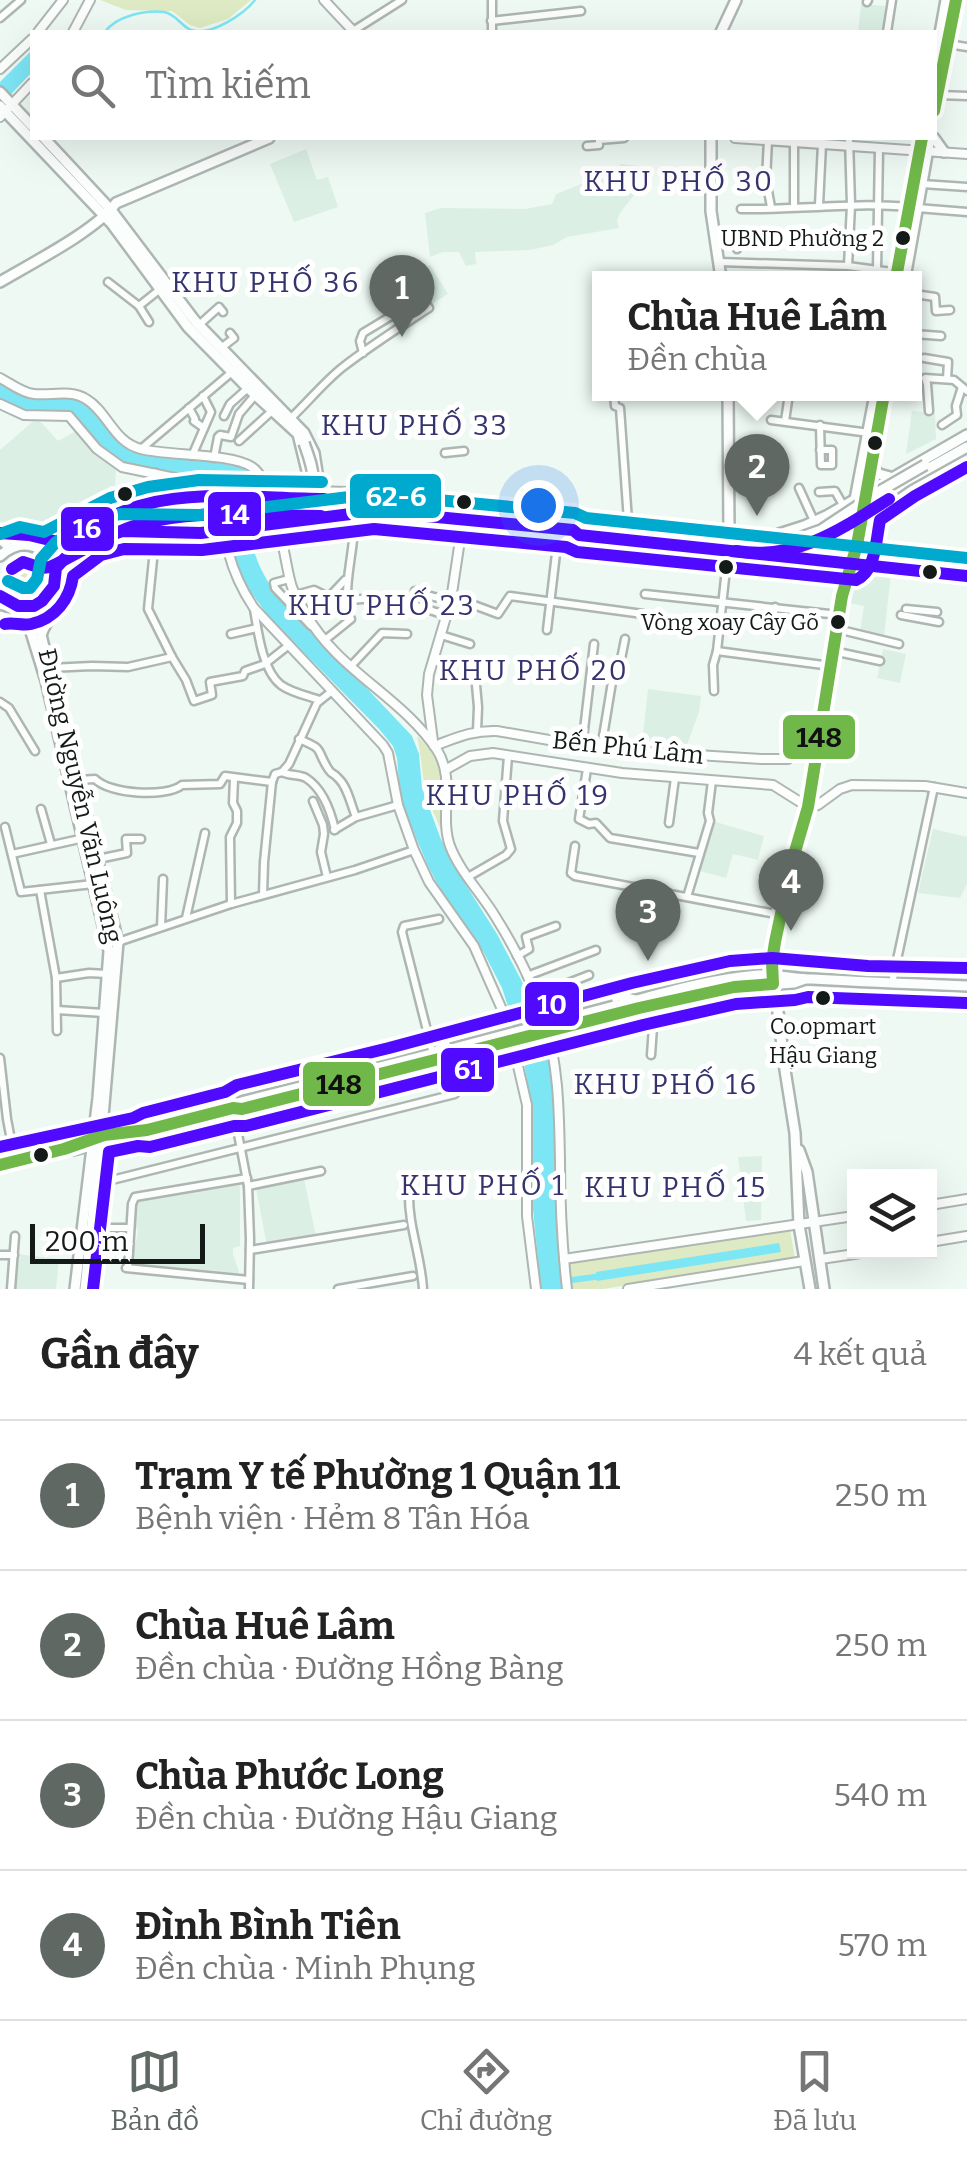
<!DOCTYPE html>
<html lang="vi">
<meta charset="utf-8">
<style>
:root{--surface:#fff;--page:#f2f2f2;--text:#222;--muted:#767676;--line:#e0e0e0;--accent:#606864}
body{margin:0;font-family:Bitter,serif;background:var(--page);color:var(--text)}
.controls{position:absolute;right:30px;bottom:30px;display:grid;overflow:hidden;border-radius:0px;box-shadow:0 10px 40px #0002}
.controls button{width:90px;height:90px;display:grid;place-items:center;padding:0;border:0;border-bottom:2px solid var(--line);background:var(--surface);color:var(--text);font:50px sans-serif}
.scale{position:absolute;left:30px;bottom:25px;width:175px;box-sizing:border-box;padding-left:10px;border:5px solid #131a17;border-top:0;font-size:28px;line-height:35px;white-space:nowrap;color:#131a17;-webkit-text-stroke:8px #fff;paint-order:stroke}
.you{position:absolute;left:538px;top:505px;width:35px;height:35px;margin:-25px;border:8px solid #fff;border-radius:50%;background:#1a73e8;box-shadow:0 0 0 15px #1a73e833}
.badge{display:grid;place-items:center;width:65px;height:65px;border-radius:50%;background:var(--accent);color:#fff;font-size:32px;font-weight:700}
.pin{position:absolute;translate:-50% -82px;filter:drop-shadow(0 2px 5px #0008)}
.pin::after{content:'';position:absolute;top:52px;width:35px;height:30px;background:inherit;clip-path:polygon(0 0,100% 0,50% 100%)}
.popup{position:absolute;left:592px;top:271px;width:330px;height:130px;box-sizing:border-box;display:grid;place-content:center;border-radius:0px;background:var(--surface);filter:drop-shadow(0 2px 8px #0005);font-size:32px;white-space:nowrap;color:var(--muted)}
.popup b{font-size:38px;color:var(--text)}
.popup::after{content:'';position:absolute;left:50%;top:100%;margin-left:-20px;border:20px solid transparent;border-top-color:var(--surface)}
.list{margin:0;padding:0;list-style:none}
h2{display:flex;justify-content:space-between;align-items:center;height:130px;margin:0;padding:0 40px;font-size:42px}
h2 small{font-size:32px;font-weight:400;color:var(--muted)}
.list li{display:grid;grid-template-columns:65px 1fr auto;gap:30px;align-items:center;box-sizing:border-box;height:150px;padding:0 40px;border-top:2px solid var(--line)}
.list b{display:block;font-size:38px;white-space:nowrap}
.list p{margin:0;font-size:32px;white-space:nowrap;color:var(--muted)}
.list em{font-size:32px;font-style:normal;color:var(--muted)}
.icon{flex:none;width:55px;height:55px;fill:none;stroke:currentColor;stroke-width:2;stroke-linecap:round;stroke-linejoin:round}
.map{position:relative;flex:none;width:967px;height:1289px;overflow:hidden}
.search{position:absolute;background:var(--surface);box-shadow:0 10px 40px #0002;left:30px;right:30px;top:30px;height:110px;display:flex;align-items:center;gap:25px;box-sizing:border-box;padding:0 35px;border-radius:0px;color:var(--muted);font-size:38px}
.sheet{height:730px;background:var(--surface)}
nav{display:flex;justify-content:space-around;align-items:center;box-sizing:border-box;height:140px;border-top:2px solid var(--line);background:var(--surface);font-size:28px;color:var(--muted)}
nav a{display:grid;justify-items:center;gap:5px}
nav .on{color:var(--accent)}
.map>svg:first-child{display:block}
</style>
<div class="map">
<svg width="967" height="1289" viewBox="0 0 967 1289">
<rect width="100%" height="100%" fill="#eef9f3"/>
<g fill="#dbefe5">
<polygon points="861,4 885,6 882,32 858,32"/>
<polygon points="306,149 317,180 328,177 338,207 294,222 270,164"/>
<polygon points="621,164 647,167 638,190 620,213 617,221 619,228 567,237 553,245 530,250 475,252 476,264 466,266 459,252 443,252 430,257 425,213 441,208 525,209 552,204 556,194 584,183 599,182"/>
<polygon points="430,265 448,294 430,305 411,276"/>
<polygon points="912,411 935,413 936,439 906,454"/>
<polygon points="37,418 58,441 80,429 105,460 116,466 115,486 109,486 108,491 92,500 94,503 76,517 76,523 58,533 7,527 0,521 0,450"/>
<polygon points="855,570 891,574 884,636 860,631 864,606 849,603"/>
<polygon points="883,649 906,654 900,683 877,678"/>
<polygon points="648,689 701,696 699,712 685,750 642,744"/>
<polygon points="712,821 764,836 758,860 733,854 726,878 696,870"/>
<polygon points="933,829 967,837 967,884 960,898 918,893"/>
<polygon points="762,1156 761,1220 746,1221 738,1157"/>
<polygon points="303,1174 316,1236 267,1246 255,1183"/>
<polygon points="237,1184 240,1186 240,1246 233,1248 233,1254 239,1272 234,1278 134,1265 131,1261 132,1246 136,1242 138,1231 134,1224 137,1199"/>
<polygon points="16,1254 59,1259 56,1289 13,1289"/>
</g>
<g fill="#deeac3">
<polygon points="100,0 251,0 228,19 200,28 190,25 172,11 126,10"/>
<polygon points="196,503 238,506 227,520 155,525 126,523 124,519 163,508"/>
<circle cx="24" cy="578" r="15"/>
<path d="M417,736C452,768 445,800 447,844C438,822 426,799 423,776C421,762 420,749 417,736Z"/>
<polygon points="790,1229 795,1259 603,1289 571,1289 567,1264"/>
</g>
<g fill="#7de6f5">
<polygon points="32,50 32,72 0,106 0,82"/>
<path d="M0,381L26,395L66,396L80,400L91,407L117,440L136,451L245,467C261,478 263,488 262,507C239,527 258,567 272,588L412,736L419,754L422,788L440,837L457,871L497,934L527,991L548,1058L554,1088L557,1230L563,1289H541L533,1209L531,1103L521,1046L502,988L483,951L442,893L428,866L404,809L400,795L397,758L393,746L379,729L269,617L244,583L229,537L234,517L240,507L239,489L235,487L136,469L123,464L104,451L79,420L73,415H32L0,401Z"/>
<polygon points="779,1243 781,1252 597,1281 596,1272"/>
</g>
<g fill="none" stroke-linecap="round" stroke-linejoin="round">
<path stroke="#7de6f5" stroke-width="2.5" d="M105,32C116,16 145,10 164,12C176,14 181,26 191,30C210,37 244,14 255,0"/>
<polyline stroke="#7de6f5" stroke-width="6" points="564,1281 602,1276"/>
<defs>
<g id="minor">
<polyline points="492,0 492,32"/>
<polyline points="867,2 868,0"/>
<polyline points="0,18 21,0"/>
<polyline points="491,21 581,11"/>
<polyline points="353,31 402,0"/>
<polyline points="887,32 892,0"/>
<polyline points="948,44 967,47"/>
<polyline points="938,95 967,96"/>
<polyline points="768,140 766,180 771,207"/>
<polyline points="794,142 794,205"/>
<polyline points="587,146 599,145 599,140 624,138"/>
<polyline points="922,184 967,187"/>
<polyline points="819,205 822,144"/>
<polyline points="917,208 967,212"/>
<path d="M741,209C797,210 853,202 909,207"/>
<polyline points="737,242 737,249"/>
<polyline points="719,262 848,266 899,273"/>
<polyline points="848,266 851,205 849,138"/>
<polyline points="877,270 879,148"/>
<polyline points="108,282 139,306 149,322"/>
<polyline points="914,294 935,297 936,311 950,310"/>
<polyline points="139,306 159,290"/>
<polyline points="199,325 219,307 223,312"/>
<polyline points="914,334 941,336"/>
<polyline points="221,348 234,338 230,333"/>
<polyline points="924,358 948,362 947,379"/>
<polyline points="614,394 615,406 620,408 628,521"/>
<polyline points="189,408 195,419 194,421 204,428"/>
<polyline points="929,411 927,384 925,378 954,380 967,391"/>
<polyline points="224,416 230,404 248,388"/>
<path d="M291,418C308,402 325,381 343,367C370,346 400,327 429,308L422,299L416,301L363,333L360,341L363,353"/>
<polyline points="771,420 877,434"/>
<polyline points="785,421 789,394"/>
<polyline points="820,425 821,465 832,465 832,450 820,450"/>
<polyline points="942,425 957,415 956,406 962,387"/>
<polyline points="239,441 273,410"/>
<polyline points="141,449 232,372"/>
<polyline points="445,453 464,451"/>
<polyline points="192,456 211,412 203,396"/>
<polyline points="214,458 218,437 220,435 231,437 239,414 256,394"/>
<polyline points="799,488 814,521"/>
<polyline points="819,492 835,491 843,505"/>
<polyline points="155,540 148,609 172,657 186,680 194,701 212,695 210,682 243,676 245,671 265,664 289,645"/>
<polyline points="289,579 274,583 275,588 311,626"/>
<polyline points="415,591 434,597 466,602 498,614 510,596 643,614"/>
<polyline points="645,594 839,615"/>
<polyline points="296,595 314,590 336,601 376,598 402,601 445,615"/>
<polyline points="329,597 345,580"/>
<path d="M347,600C346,572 355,547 354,519"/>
<path d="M254,609C258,632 262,670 281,685C292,693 308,696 320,700"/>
<polyline points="906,609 937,612"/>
<polyline points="901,615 939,622"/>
<polyline points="837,629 899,644"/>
<polyline points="547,630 559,528"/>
<polyline points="771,630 775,607"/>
<polyline points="231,634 257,628"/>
<polyline points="441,635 470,644"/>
<polyline points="325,640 351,619"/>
<polyline points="717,651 831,666"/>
<polyline points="833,651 880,661"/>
<polyline points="351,666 382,633 407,634"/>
<polyline points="49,668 92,666 128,667 172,657"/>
<polyline points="476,685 478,707 477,731"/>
<polyline points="714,691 713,665 717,651 728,551"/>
<polyline points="0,702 9,708 35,751"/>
<path d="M299,739C325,750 315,747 327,767C333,777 331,770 339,779C348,788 351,805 356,817"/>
<polyline points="582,747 594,644"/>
<polyline points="601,749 613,676 619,669 625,639"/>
<polyline points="587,769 579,819 589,824 596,823 610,838 699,853"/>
<path d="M282,772C290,776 299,774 306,778C323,789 331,812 335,830"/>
<path d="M78,780L95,779C109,794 166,798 182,785L220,784L225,776L272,782"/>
<polyline points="272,782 275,774 282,772 289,764 317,703 332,691"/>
<polyline points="313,801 323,825 324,834 321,852 327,877"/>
<polyline points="41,809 51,844"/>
<polyline points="669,823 675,778"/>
<polyline points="5,827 21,892 93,884"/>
<polyline points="334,830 356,817 398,805"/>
<polyline points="575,846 571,873 575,876 781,915"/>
<polyline points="12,854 84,838"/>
<polyline points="98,859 127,853 126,839 141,839"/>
<polyline points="468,877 506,855 511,849 503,821 508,756"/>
<polyline points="40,890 56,978 57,1031"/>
<polyline points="263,895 264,862 272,782"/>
<polyline points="687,897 710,821 708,813 712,781"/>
<polyline points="231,904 230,837 237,823 237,811 233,803 234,779"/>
<polyline points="186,918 205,833"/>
<polyline points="161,927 163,879"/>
<polyline points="115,943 231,904 355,870 414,850"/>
<polyline points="517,956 529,949 526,937 556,926"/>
<polyline points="527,976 596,950"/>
<polyline points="56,978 89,973 107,974"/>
<polyline points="892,983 934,787"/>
<polyline points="535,996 589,975"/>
<polyline points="650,1007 653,1027 651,1055"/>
<polyline points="57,1010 104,1013"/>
<polyline points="433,1054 402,932 404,926 439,919"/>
<polyline points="0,1058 7,1119 15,1161"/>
<polyline points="233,1108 248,1186 250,1239 249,1289"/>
<polyline points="96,1184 455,1094"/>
<polyline points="248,1186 321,1171"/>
<path d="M409,1192C408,1226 421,1255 423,1289"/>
<polyline points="91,1228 130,1228"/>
<polyline points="250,1250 404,1225"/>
<polyline points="0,1255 14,1255"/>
<polyline points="128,1267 132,1204 135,1197 247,1178"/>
<polyline points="126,1268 249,1280"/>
<polyline points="11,1289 15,1236"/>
<polyline points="338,1289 413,1276"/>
</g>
<g id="tertiary">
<polyline points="324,0 354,32"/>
<polyline points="38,32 63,0"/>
<polyline points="73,32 90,0"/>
<polyline points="0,69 32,39"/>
<polyline points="0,117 32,83"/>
<polyline points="735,138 967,154"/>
<path d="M0,378C10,383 22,393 34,394C51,396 70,389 86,399C108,412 113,442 141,449C168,456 231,453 252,467C276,484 283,553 290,580C292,592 300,604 306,614C337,670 402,697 437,750C456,780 439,815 450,846C460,872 481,893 495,916C515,948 533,983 544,1018C559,1066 559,1112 560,1161C560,1204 562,1246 567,1289"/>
<path d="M0,404L24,415L69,416L97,449L122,467L219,487L221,491C223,537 228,569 254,608L383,745L388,753L398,805L414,850L429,882L474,946L508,1023L527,1105V1216L536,1289"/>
<polyline points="317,491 377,493 392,498"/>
<polyline points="267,493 303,492"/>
<polyline points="280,527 375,518 384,513"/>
<path d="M123,531C142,547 198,540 224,540"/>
<polyline points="0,539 9,548"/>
<polyline points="433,741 427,695 429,674 451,600 463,520"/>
<path d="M434,746C456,738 473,730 497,731L601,749L761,759H788L800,744L810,742L818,745"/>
<polyline points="445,770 470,756 493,753 622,773 773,785 808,807 818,805 840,789 852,785 925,786 967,793"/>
<polyline points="543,1015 620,996 637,1000"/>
<polyline points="550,1041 628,1020 638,1009"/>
<polyline points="434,1053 452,1039 508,1023"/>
<polyline points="435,1062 455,1065 515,1051"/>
<polyline points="930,1205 967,1199"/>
<polyline points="930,1242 967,1236"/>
<polyline points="564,1259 854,1216"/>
<polyline points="821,1259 868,1252"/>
<polyline points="628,1289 804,1261"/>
</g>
<g id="secondary">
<polyline points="721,32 736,0"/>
<polyline points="934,67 946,0"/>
<polyline points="0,92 32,126"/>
<polyline points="0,106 112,224 188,327 248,388 298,434 308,475 306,487 298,492"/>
<polyline points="934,114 956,0"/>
<polyline points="44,138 111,210 195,321 304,433 314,453 320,491"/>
<polyline points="711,138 711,211 721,278"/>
<polyline points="934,138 944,152"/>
<polyline points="896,278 922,138"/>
<polyline points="905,278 930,138"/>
<path d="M0,282C30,264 97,230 116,203L269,138"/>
<polyline points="728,394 729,533"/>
<polyline points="867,494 884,394"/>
<polyline points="842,592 843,563 875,394"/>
<polyline points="42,601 38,617 41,635 118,942 102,1128 85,1289"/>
<polyline points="26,607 30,629 46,681 109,951 98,1098 75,1289"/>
<path d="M614,1006C661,994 709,979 758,975C777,974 794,979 812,979C864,982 915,984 967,986"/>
<polyline points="616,1014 734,987 794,983 805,979"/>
<polyline points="233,1108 242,1109 453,1056"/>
<polyline points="64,1149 73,1150 140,1134 147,1130 233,1108 241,1102 451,1049"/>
<polyline points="799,1150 807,1172 824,1289"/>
<path d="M0,1165L64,1149C79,1139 128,1127 147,1130"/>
<polyline points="810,1289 799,1225 795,1133 785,1070 772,962 792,862 808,807 842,596 853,563"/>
</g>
<g id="primary">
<polyline points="872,467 879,474 890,477"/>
<polyline points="150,498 221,491"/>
<polyline points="148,500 155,474"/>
<polyline points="296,500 395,499 766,543"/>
<polyline points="374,511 573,530 579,535 632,541 967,576"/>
<polyline points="0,533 29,535 60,543"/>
<polyline points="779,534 804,526 828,515 967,435"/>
<polyline points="759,536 967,558"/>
<polyline points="44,551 115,515 148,504"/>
<path d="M0,556C22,536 49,545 56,573"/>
<polyline points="853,563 864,510 906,481 967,447"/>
<path d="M0,596C27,620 56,602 56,568C78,542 106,532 139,530"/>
<polyline points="0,616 18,621 30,629"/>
<path d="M41,635C46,620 56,611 63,597C71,580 70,566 82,548"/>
</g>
</defs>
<use href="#minor" stroke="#aeb6b2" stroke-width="11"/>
<use href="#tertiary" stroke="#aeb6b2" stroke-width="12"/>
<use href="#secondary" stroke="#aeb6b2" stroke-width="14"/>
<use href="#primary" stroke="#aeb6b2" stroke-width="14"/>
<use href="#minor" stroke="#fcfefd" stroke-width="6"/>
<use href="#tertiary" stroke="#fcfefd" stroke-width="8"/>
<use href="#secondary" stroke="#fcfefd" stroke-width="9"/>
<use href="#primary" stroke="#fcfefd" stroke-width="9"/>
<defs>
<g id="secondary-bridge">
<polyline points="451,1049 614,1006"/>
<polyline points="453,1056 616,1014"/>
</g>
<g id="primary-bridge">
<path d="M148,504L201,499L291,500C323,491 313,469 304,443"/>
<polyline points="139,530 201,533 374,511"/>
<polyline points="600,532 967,570"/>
<polyline points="766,543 790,541 821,530 880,491 925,465"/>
</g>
</defs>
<use href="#secondary-bridge" stroke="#aeb6b2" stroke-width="14" stroke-linecap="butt"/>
<use href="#primary-bridge" stroke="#aeb6b2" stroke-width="14" stroke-linecap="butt"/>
<use href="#secondary-bridge" stroke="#fcfefd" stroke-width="9"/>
<use href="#primary-bridge" stroke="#fcfefd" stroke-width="9"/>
<defs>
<g id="bus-1">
<polyline points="934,111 956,0"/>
<polyline points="896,278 922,138"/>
<polyline points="0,1165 64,1149 104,1135 147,1130 233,1108 242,1109 639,1008 734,987 773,984 772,962 775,942 792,862 808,807 842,596 857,545 884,394"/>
</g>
<g id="bus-2">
<path d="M736,551C796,561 840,530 889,499"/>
<path d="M12,569L23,562L41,568L50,567C78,554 104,536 134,526C194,508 259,516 321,516"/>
<path d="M5,624C14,622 22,626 31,624C55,619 70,599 73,576L101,555L124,549L202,550L374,529L566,547L577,552L856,580C876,571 876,540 880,520L915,496L967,467"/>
</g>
<polyline id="bus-3" points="93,1289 109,1152 138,1146 150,1147 234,1126 246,1126 643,1025 736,1004 795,1000 808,997 966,1003"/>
<g id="bus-4">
<path d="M0,533L29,535L62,543C87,529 111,514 139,506C197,489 264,499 324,499"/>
<polyline points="0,596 18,606 34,606 42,601 54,586 56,568 67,556 93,539 123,531 201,533 374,511 573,530 579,535 967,576"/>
</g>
<g id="bus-5">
<polyline points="0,534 20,527 44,532 110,498 148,487 199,480 322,482"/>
<polyline points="8,581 23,588 30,588 37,579 41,559 56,542 87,523 120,514 200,515 374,494 575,513 586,518 967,558"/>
</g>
<polyline id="bus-6" points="0,1147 133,1118 143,1113 225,1092 237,1085 389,1048 632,983 730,961 772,958 868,966 967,968"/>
</defs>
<use href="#bus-1" stroke="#fff" stroke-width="20"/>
<use href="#bus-2" stroke="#fff" stroke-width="20"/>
<use href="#bus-3" stroke="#fff" stroke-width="20"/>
<use href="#bus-4" stroke="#fff" stroke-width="20"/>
<use href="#bus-5" stroke="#fff" stroke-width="20"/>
<use href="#bus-6" stroke="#fff" stroke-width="20"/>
<use href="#bus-1" stroke="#71b84a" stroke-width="12"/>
<use href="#bus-2" stroke="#4f0aff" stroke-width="12"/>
<use href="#bus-3" stroke="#4f0aff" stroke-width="12"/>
<use href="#bus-4" stroke="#4f0aff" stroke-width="12"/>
<use href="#bus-5" stroke="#00a9ce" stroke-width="12"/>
<use href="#bus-6" stroke="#4f0aff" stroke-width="12"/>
</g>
<g fill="#131a17" stroke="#fff" stroke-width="4">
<circle cx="903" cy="238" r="9"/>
<circle cx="875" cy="443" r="9"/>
<circle cx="125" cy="494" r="9"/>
<circle cx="464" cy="502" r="9"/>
<circle cx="726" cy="567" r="9"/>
<circle cx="930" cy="572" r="9"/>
<circle cx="838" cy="622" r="9"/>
<circle cx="823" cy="998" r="9"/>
<circle cx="41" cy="1155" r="9"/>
</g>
<g text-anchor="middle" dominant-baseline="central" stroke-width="10" stroke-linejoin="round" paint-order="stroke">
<g font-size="22" fill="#131a17" stroke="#fff" text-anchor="end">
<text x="884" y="238">UBND Phường 2</text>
<text x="819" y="622">Vòng xoay Cây Gõ</text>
<text x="823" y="1026" text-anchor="middle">Co.opmart<tspan x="823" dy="29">Hậu Giang</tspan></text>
</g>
<g font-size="25" fill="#131a17" stroke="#fff">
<text transform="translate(628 748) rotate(6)">Bến Phú Lâm</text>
<text transform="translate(80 796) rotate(77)">Đường Nguyễn Văn Luông</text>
</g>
<g font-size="28" letter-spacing="2.5" fill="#34336e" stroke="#fff">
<text x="679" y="181">KHU PHỐ 30</text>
<text x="266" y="282">KHU PHỐ 36</text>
<text x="415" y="425">KHU PHỐ 33</text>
<text x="382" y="605">KHU PHỐ 23</text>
<text x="534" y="670">KHU PHỐ 20</text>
<text x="518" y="795">KHU PHỐ 19</text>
<text x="666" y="1084">KHU PHỐ 16</text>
<text x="483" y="1185">KHU PHỐ 1</text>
<text x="676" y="1187">KHU PHỐ 15</text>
</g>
</g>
<g stroke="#fff" stroke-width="4">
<rect x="348" y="472" width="95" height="48" rx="10" fill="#00a9ce"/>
<rect x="206" y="490" width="57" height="48" rx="10" fill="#4f0aff"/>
<rect x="59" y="505" width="57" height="48" rx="10" fill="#4f0aff"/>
<rect x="781" y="713" width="76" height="48" rx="10" fill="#71b84a"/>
<rect x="523" y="980" width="58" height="48" rx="10" fill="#4f0aff"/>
<rect x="439" y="1046" width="57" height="48" rx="10" fill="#4f0aff"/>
<rect x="301" y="1060" width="76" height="48" rx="10" fill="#71b84a"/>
</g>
<g font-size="28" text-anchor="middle" font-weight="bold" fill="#fff">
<text x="396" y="506">62-6</text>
<text x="235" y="524">14</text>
<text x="87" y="538">16</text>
<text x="552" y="1014">10</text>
<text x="468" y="1079">61</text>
</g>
<g font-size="28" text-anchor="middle" font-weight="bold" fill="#111">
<text x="819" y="747">148</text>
<text x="339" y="1094">148</text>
</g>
</svg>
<div class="controls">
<button><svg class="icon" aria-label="layers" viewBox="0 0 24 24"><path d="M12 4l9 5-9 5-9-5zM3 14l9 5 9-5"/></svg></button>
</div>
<div class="scale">200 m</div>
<div class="you"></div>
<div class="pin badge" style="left:402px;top:337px">1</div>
<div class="pin badge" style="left:757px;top:516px">2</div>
<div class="popup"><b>Chùa Huê Lâm</b>Đền chùa</div>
<div class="pin badge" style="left:648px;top:961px">3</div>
<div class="pin badge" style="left:791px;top:931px">4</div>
<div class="search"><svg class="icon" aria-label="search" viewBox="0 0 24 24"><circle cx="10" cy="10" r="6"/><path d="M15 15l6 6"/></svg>Tìm kiếm</div>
</div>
<section class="sheet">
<h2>Gần đây<small>4 kết quả</small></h2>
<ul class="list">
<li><span class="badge">1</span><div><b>Trạm Y tế Phường 1 Quận 11</b><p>Bệnh viện · Hẻm 8 Tân Hóa</p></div><em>250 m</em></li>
<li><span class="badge">2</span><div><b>Chùa Huê Lâm</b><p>Đền chùa · Đường Hồng Bàng</p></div><em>250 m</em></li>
<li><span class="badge">3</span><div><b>Chùa Phước Long</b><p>Đền chùa · Đường Hậu Giang</p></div><em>540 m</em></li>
<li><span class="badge">4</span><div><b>Đình Bình Tiên</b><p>Đền chùa · Minh Phụng</p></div><em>570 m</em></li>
</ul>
</section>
<nav>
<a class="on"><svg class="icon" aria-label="map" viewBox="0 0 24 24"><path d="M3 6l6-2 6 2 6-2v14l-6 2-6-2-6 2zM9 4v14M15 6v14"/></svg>Bản đồ</a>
<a><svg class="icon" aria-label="directions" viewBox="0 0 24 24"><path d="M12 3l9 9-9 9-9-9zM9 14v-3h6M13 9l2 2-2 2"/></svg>Chỉ đường</a>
<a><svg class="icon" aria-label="saved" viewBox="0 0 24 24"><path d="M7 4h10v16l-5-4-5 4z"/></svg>Đã lưu</a>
</nav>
